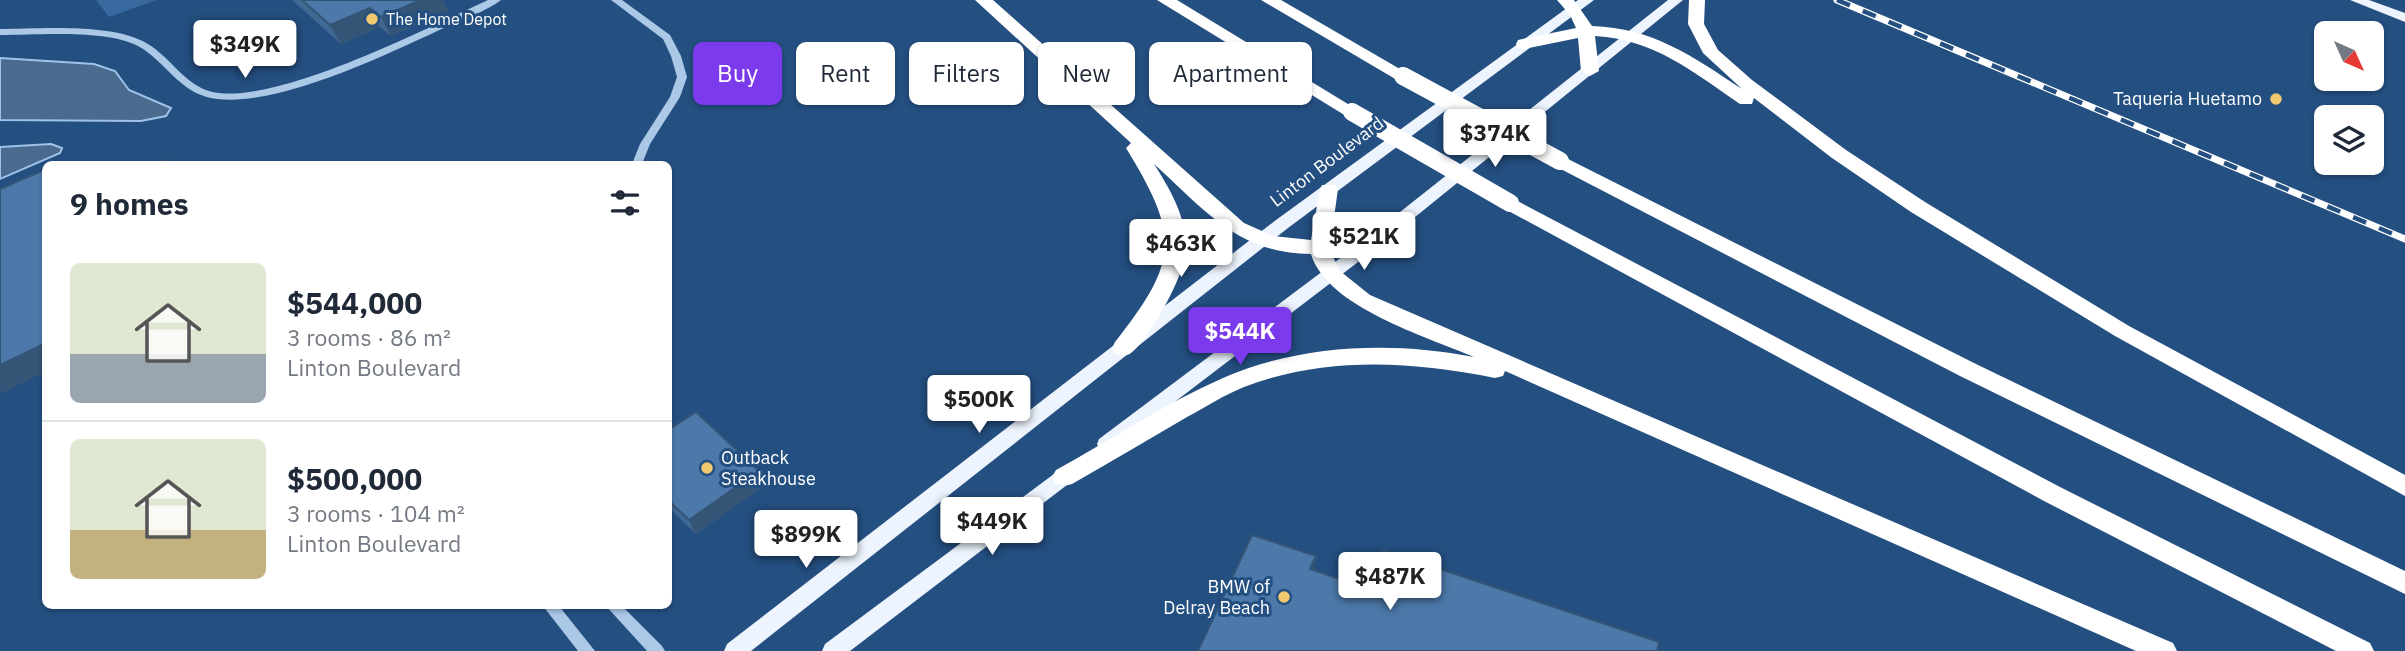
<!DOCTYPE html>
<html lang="en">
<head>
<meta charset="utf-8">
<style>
	:root { --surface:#fff; --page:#f6f6f7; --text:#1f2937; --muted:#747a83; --line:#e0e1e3; --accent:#7c3aed }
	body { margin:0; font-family:"IBM Plex Sans",sans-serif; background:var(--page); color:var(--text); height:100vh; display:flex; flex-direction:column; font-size:26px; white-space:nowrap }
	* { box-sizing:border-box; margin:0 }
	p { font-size:23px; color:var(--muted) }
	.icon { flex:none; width:38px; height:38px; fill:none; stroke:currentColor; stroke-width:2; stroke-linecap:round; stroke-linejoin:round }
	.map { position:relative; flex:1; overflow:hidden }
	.panel { position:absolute; left:42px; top:161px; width:630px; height:448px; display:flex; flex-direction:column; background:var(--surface); border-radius:10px; box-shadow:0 2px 5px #0004 }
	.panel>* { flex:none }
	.banner { position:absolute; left:693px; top:42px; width:665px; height:63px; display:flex; gap:14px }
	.needle { width:46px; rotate:135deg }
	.tools { position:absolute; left:2314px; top:21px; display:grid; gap:14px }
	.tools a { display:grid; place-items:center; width:70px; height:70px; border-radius:10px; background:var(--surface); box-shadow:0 2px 5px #0004; font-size:35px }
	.price { position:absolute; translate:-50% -60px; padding:0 16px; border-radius:7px; background:#fff; color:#222; font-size:23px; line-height:46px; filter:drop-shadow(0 2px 4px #0008) }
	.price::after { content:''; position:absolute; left:50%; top:42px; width:21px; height:16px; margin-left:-10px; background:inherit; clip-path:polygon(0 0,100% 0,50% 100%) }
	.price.on { background:var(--accent); color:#fff }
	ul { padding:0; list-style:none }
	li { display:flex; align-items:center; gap:21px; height:175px; padding:0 28px }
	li+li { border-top:2px solid var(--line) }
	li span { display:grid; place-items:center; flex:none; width:196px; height:140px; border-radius:10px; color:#555 }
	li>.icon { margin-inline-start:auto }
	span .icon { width:84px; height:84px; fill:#fffc; stroke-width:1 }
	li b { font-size:30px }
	h2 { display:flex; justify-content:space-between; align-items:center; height:84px; padding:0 28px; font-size:30px }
	.chip { padding:0 24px; border-radius:10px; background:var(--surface); box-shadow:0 2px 5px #0004; font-size:24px; line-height:63px }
	.chip.on { background:var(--accent); color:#fff }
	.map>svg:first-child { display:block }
	.green { fill:#38699f }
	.water { fill:#4a6a8e; stroke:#9fc3e8; stroke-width:2 }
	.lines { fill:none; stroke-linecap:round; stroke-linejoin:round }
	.minor { fill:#abc8e7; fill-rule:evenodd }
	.major { fill:#edf4fd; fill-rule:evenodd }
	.highway { fill:#fff; fill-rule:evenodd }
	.rail-casing { stroke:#fff; stroke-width:7 }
	.rail { stroke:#244f81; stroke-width:4.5; stroke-dasharray:14; stroke-linecap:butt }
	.highway-bridge { stroke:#fff; stroke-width:18 }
	.wall { fill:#416892 }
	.shaded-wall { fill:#355577 }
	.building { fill:#4c79aa; stroke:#355577; stroke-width:2 }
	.poi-dot { fill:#f1c86f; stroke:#244f81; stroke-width:2.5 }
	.labels { text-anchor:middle; stroke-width:6; stroke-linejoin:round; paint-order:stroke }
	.far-poi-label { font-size:16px; fill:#fff; stroke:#244f81; text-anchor:start }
	.poi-label { font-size:18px; fill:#fff; stroke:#244f81; text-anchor:end }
	.street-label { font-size:18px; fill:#fff; stroke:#244f81 }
</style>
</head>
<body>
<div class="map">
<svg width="2405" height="651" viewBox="0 0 2405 651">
	<rect width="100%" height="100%" fill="#244f81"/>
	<path class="green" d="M 96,0 L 157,0 L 109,17 Z"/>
	<path class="water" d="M 0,58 L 94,64 L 115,71 L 129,90 L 171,108 L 166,116 L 141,121 L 0,120 Z
		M 51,144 L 62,148 L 60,153 L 0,179 L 0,147 Z"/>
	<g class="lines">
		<path class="minor" d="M 488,0 L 501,0 C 487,11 465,18 448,26 C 390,53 274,110 211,98 C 179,92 164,60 138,46 C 106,29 37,35 0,35 L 0,29 C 41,29 117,22 151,46 C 171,59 185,84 209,91 C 270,109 429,27 488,0 Z
			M 611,0 L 622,0 L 670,35 L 681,56 L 687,77 L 680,97 L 650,144 L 642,164 L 632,164 L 640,144 L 670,97 L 677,77 L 671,56 L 663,39 Z
			M 543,606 L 559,606 L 595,651 L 578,651 Z
			M 606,606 L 622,606 L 662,646 L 665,651 L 647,651 Z"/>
		<path class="major" d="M 1578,0 L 1594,0 L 1288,228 L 751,651 L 724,651 L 727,644 L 1276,220 Z
			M 1668,0 L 1683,0 L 1383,243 L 1113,449 L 1106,452 L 1099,449 L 1097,444 L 1099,439 L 1371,235 Z
			M 2350,0 L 2369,0 L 2405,13 L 2405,22 Z
			M 1073,462 L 1080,465 L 1083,470 L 1080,475 L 850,651 L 822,651 L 825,644 L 1066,465 Z"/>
		<path class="highway" d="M 975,0 L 993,0 L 1244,223 L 1273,236 L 1311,240 L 1320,189 L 1322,185 L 1336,185 L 1338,189 L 1331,239 L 1377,232 L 1384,234 L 1387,239 L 1384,244 L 1377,246 L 1331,253 L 1340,271 L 1370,295 L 2173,643 L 2177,651 L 2136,651 L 1505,371 L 1503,376 L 1495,378 C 1412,361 1324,356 1244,387 C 1224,395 1206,407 1187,417 C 1149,439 1111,462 1072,484 L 1064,486 L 1056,484 L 1052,477 L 1056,470 C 1111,440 1165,403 1223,378 C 1301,344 1392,341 1474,357 C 1425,336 1327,307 1311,254 C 1238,254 1204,209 1154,164 C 1170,189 1187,218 1186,249 C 1186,273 1150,339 1131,353 C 1126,357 1121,355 1115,354 L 1112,348 L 1115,342 C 1179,261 1180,236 1126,148 L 1131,143 Z
			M 1157,0 L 1177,0 L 1361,112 L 1352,118 L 1346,116 Z
			M 1261,0 L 1281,0 L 1412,76 L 1409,80 L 1397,80 Z
			M 1557,0 L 1574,0 L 1592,26 C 1653,28 1692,56 1742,89 L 1703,53 L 1688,24 L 1689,0 L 1705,0 L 1704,24 L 1718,50 L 1752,80 L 1846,150 L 1925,202 L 2129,326 L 2405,475 L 2405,496 L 2115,336 L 1911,212 L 1832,158 L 1754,98 L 1752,104 L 1740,104 C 1693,72 1654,39 1595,36 L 1599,71 L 1590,76 L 1581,71 L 1578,38 L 1524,49 L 1518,48 L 1516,44 L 1518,40 L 1576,28 L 1570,15 Z
			M 1560,155 L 1976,364 L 2405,571 L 2405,594 L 1960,376 L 1553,165 L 1551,161 L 1553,157 Z
			M 1510,197 L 2060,487 L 2370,643 L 2374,651 L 2336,651 L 2044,501 L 1503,208 L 1500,203 L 1503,198 Z"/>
		<g class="rail-casing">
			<path id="rail" d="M 1837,0 L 2405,239"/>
		</g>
		<use href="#rail" class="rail"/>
		<path class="highway-bridge" d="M 1403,76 L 1560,161
			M 1352,112 L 1510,203"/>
	</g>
	<path class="wall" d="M 292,0 L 443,0 L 448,11 L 391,36 L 380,27 L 341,44 Z
		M 668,430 L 764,486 L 696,534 L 668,507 Z"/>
	<path class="shaded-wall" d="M 421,0 L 443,0 L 448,11 L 391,36 L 381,17 Z
		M 370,8 L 380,27 L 341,44 L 330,25 Z
		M 46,343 L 46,371 L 0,394 L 0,365 Z
		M 759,471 L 764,486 L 696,534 L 689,520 Z
		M 1316,556 L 1314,574 L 1310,569 Z"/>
	<path class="building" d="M 302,0 L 421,0 L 381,17 L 370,8 L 330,25 Z
		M 167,160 L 171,164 L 158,164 Z
		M 46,169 L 46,343 L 0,365 L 0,189 Z
		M 696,412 L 759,471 L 689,520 L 668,500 L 668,430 Z
		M 1252,535 L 1316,556 L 1310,569 L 1368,589 L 1383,550 L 1659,642 L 1657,651 L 1198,651 Z"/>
	<g class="poi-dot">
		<circle cx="372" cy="19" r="7"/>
		<circle cx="2276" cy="99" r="7"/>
		<circle cx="707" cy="468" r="7"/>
		<circle cx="1284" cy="597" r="7"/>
	</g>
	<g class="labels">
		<g class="far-poi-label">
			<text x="386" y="25">The Home Depot</text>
		</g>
		<g class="poi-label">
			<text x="2262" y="105">Taqueria Huetamo</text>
			<text x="721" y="464" text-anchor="start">Outback<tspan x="721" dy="21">Steakhouse</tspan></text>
			<text x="1270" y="593">BMW of<tspan x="1270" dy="21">Delray Beach</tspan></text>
		</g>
		<g class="street-label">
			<text transform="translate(1327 162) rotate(-37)" y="6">Linton Boulevard</text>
		</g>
	</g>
</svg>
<div class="tools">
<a><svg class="needle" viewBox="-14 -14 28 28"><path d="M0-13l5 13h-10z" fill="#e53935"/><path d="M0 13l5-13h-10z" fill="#747a83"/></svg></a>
<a><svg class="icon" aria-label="layers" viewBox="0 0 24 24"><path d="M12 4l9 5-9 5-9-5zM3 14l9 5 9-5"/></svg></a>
</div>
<b class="price" style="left:245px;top:80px">$349K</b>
<b class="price" style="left:1495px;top:169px">$374K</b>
<b class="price" style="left:1364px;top:272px">$521K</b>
<b class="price" style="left:1181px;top:279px">$463K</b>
<b class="price on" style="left:1240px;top:367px">$544K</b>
<b class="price" style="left:979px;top:435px">$500K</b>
<b class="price" style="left:992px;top:557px">$449K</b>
<b class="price" style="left:806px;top:570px">$899K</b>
<b class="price" style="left:1390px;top:612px">$487K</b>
<div class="banner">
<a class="chip on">Buy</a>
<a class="chip">Rent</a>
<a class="chip">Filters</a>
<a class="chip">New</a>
<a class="chip">Apartment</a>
</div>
<section class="panel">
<h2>9 homes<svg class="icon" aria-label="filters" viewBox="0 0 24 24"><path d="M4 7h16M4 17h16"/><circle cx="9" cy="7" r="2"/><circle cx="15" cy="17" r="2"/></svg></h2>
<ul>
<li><span style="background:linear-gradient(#dfe7d0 65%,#9aa5b1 0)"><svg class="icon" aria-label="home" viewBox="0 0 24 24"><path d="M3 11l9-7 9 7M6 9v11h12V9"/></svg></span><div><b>$544,000</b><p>3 rooms · 86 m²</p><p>Linton Boulevard</p></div></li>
<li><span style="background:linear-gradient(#dfe7d0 65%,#c2b280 0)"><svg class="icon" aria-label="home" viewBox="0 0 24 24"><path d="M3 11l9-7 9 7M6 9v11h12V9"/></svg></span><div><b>$500,000</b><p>3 rooms · 104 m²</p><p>Linton Boulevard</p></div></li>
</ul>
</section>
</div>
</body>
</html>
